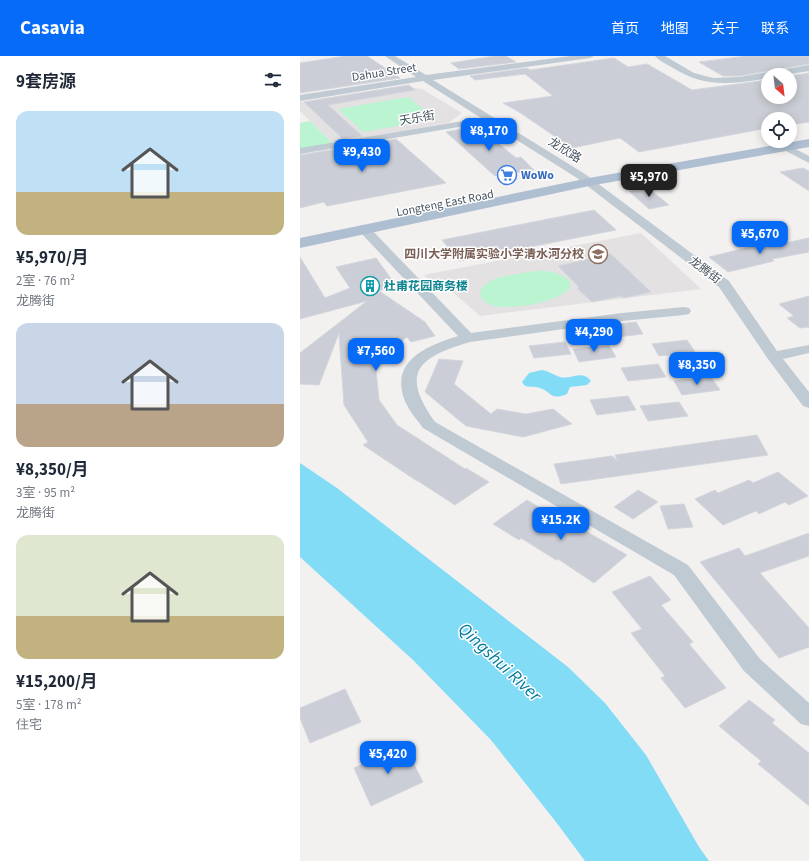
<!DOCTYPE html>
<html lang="zh">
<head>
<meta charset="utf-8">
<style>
	:root { --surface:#fff; --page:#f2f2f3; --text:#1f2937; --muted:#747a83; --accent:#066bf7 }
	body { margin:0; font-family:"Source Sans 3","Noto Sans SC",sans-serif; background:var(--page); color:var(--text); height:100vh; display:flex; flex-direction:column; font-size:15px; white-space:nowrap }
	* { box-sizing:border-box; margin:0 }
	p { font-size:13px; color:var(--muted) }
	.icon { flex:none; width:22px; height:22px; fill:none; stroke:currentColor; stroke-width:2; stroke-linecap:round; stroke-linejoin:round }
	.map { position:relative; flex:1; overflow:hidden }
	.side { display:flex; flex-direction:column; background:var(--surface); width:300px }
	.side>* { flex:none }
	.needle { width:26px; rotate:152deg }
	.controls { position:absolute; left:461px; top:12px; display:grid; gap:8px }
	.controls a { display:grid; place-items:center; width:36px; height:36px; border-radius:50%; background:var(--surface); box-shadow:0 2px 10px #0003; font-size:20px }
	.price { position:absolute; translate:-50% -34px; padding:0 9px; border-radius:8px; background:var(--accent); color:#fff; font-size:13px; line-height:26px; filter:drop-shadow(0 1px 2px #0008) }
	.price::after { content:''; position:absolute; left:50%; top:24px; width:12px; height:9px; margin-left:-6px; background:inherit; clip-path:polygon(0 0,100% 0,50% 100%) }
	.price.on { background:#222; color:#fff }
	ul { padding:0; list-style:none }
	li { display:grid; align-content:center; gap:8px; height:212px; padding:0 16px }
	li span { display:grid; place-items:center; height:124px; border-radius:12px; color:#555 }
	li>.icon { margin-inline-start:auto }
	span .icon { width:72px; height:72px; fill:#fffc; stroke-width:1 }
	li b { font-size:17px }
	h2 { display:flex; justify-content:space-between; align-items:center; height:48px; padding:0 16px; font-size:17px }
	header { display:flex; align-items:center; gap:24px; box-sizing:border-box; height:56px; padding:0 20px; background:var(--accent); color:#fff }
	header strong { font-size:19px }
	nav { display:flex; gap:22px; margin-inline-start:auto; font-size:14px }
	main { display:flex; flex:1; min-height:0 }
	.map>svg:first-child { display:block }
	.education { fill:#e4e1e2 }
	.green { fill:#baf4d1 }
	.water { fill:#83dcf6 }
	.building { fill:#cbced6; stroke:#d3d6dc }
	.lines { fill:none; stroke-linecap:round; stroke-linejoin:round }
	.minor { fill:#bfcad3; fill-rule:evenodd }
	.major { fill:#adbfd1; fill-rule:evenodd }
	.labels { text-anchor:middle; stroke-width:3; stroke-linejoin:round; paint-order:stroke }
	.far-street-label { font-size:12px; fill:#465360; stroke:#fff }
	.far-shop-label { font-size:12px; font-weight:bold; fill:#366cbe; stroke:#fff; text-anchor:start }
	.far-education-label { font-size:12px; font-weight:bold; fill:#785e54; stroke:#fff; text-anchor:end }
	.far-culture-label { font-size:12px; font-weight:bold; fill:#0d838f; stroke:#fff; text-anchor:start }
	.near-water-label { font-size:18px; font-style:italic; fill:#037c9f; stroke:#fff }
</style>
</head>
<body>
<header>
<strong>Casavia</strong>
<nav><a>首页</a><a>地图</a><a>关于</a><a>联系</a></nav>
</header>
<main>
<section class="side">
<h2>9套房源<svg class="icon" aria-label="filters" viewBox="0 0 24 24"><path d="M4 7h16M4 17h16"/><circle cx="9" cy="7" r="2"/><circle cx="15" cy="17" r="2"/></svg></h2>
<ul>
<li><span style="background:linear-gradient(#bfe0f5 65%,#c2b280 0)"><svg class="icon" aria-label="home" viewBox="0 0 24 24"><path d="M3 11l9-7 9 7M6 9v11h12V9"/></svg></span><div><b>¥5,970/月</b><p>2室 · 76 m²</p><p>龙腾街</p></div></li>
<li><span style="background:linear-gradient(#c9d6e8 65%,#b9a48a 0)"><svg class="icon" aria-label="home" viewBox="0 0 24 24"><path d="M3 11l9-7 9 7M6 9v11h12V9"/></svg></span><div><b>¥8,350/月</b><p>3室 · 95 m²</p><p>龙腾街</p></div></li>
<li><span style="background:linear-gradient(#dfe7d0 65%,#c2b280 0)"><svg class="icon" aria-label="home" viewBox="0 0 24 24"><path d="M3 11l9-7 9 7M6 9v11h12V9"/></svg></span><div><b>¥15,200/月</b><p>5室 · 178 m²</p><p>住宅</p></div></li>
</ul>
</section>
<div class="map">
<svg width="509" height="805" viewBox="0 0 509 805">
	<rect width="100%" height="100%" fill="#f3f0f0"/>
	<path class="education" d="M 100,30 L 122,33 L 162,57 L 148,67 L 32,87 L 0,55 L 0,46 Z
		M 341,177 L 401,233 L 180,260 L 150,234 L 138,234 L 124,219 Z"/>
	<path class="green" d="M 108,41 L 136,63 L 63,76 L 38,53 Z
		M 10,65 L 32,87 L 0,93 L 0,67 Z
		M 234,215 C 247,215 261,215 270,226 L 270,231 C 262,246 212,254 195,250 C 175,245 176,230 195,223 C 207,219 221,218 234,215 Z"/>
	<path class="water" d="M 242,314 C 249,315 254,319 260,321 C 271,324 282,313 291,325 L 287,329 L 270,331 L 267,338 C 250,345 252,336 240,332 C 234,330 229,332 224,329 L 222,326 L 229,317 Z
		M 0,407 L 37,432 L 268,611 L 305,647 L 346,699 L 399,791 L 409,805 L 285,805 L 256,766 L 191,684 L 113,604 L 0,501 Z"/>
	<path class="building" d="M 46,0 L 67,0 L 100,22 L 0,37 L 0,7 Z
		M 195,0 L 206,0 L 216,6 L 159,13 L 151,7 Z
		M 447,0 L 509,0 L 509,8 L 439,20 L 423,20 L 399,6 Z
		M 314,2 L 328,11 L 347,8 L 392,34 L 468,24 L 468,41 L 490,41 L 490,20 L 509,17 L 509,66 L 490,69 L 490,63 L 468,63 L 468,72 L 339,96 L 320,82 L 272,92 L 219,56 L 203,47 L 253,40 L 225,18 L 175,24 L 170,20 L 227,12 L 230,14 Z
		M 109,29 L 115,34 L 28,49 L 62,80 L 43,83 L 4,46 Z
		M 167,72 L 181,73 L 216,102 L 221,101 L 234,114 L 195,120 L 146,76 Z
		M 96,83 L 146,127 L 27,150 L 24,146 L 0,152 L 0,99 Z
		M 503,112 L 509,115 L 509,135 L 480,116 Z
		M 348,132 L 369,149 L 349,153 L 329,135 Z
		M 294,154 L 316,174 L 159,205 L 142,184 Z
		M 509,182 L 509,196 L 472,203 L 474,205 L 428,216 L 409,201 L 454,190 L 457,193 Z
		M 311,198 L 351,236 L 324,242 L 321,240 L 292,246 L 277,232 L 279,231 L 258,210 Z
		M 0,201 L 25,242 L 50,232 L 36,211 L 76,202 L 95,228 L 79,235 L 125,266 L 135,280 L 111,286 L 107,281 L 94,290 L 61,298 L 82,299 L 76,314 L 79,344 L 97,369 L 165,413 L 166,412 L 189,426 L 155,449 L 118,425 L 117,425 L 63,389 L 68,386 L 44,349 L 39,277 L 19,329 L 0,328 L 0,297 L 67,245 L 0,263 Z
		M 509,240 L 509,272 L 508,271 L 500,272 L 487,262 L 494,260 L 479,248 Z
		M 336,266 L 343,278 L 308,282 L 302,270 Z
		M 387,284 L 395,296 L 359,300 L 352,288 Z
		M 265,286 L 271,298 L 234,302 L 229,290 Z
		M 309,289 L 316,301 L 279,306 L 273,293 Z
		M 139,303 L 163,305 L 154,328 L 191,358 L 197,353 L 226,358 L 253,353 L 272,368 L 223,381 L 166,370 L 125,336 Z
		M 358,308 L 366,321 L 328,325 L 321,312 Z
		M 411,321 L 420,334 L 382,339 L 374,325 Z
		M 328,340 L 336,354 L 297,359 L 290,344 Z
		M 379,346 L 388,360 L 348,365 L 340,350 Z
		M 457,379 L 468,399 L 261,428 L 254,408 L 312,400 L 318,405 L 315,399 Z
		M 478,416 L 508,440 L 489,449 L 485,446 L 459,458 L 456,455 L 423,469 L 395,443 L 415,434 L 418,437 L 449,424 L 453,427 Z
		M 338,434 L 358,446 L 333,463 L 314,451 Z
		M 227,444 L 260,464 L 263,462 L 327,499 L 294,527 L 258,503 L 256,504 L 221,482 L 219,484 L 193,468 Z
		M 384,448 L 393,471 L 368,473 L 360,450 Z
		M 509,477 L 509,500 L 460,517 L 509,572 L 509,591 L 479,602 L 400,506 L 439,492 L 445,500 Z
		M 350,520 L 371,544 L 361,549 L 393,586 L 389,588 L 426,632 L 385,652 L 361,622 L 365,620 L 331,577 L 342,573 L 312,536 Z
		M 45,633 L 61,666 L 10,687 L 0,662 L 0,652 Z
		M 449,644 L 475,664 L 472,667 L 509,697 L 509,750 L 458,708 L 461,705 L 419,670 Z
		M 104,689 L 123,726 L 71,750 L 54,712 Z"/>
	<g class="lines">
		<path class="minor" d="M 85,0 L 95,0 L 126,19 L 271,0 L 294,0 L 290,2 L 133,24 L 285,118 L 429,225 L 477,295 L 509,289 L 509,297 L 483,303 L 509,336 L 509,352 L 503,350 L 468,303 L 419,231 L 277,122 L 188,66 L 0,98 L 0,92 L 181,62 L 123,25 L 0,45 L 0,39 L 116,21 Z
			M 355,0 L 365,0 L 394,17 L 413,22 L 439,21 L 509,9 L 509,15 L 484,19 L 468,19 L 468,22 C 432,28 405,32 373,12 C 367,8 359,5 355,0 Z
			M 486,88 L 509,100 L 509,107 L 482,93 L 481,91 Z
			M 64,169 L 68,170 L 171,277 L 322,257 L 384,251 L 389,252 L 391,255 L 389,258 L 384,259 L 322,265 L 170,286 C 119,301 99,316 135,366 L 388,509 L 460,603 L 509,647 L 509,670 L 501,668 L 444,615 L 374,519 L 123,372 C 115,361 104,349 102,335 C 95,301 133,288 158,280 L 60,176 L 58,173 L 60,170 Z"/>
		<path class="major" d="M 509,83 L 509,91 L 289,130 L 0,192 L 0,182 L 289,122 Z"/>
	</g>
	<defs>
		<g id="supermarket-ring" transform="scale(1)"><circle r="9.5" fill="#fff" stroke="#3f7fe0" stroke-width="1.5"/><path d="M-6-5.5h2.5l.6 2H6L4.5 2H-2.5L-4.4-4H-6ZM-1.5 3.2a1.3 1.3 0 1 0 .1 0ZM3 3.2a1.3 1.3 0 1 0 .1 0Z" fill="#3f7fe0"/></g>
		<g id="school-ring" transform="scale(1)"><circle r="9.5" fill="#fff" stroke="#8d6e63" stroke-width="1.5"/><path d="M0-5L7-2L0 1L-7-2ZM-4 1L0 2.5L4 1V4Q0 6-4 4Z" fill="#8d6e63"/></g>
		<g id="building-ring" transform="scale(1)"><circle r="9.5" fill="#fff" stroke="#0f9aa8" stroke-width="1.5"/><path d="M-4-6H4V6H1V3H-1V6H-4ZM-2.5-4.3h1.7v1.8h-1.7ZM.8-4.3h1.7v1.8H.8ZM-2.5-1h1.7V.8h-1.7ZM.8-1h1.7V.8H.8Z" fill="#0f9aa8"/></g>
	</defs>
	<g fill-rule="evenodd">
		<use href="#supermarket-ring" x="207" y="119"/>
		<use href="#school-ring" x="298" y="198"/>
		<use href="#building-ring" x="70" y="230"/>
	</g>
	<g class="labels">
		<g class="far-street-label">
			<text transform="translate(84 16) rotate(-9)" y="4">Dahua Street</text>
			<text transform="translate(117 62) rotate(-10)" y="4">天乐街</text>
			<text transform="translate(265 94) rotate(32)" y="4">龙欣路</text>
			<text transform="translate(145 147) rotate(-11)" y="4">Longteng East Road</text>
			<text transform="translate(405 214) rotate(37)" y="4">龙腾街</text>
		</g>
		<g class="far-shop-label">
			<text x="221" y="123">WoWo</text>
		</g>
		<g class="far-education-label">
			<text x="284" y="202">四川大学附属实验小学清水河分校</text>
		</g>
		<g class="far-culture-label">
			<text x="84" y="234">杜甫花园商务楼</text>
		</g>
		<g class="near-water-label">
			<text transform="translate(200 606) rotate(43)" y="6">Qingshui River</text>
		</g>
	</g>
</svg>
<div class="controls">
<a><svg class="needle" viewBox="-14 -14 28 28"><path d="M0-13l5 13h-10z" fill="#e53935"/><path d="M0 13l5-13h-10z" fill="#747a83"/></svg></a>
<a><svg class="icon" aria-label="locate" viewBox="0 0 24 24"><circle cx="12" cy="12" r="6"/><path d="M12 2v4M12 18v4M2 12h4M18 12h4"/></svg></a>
</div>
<b class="price" style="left:189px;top:96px">¥8,170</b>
<b class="price" style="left:62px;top:117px">¥9,430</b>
<b class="price on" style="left:349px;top:142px">¥5,970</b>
<b class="price" style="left:460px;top:199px">¥5,670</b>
<b class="price" style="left:294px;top:297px">¥4,290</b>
<b class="price" style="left:76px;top:316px">¥7,560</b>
<b class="price" style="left:397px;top:330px">¥8,350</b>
<b class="price" style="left:261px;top:485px">¥15.2K</b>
<b class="price" style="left:88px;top:719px">¥5,420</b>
</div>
</main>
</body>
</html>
